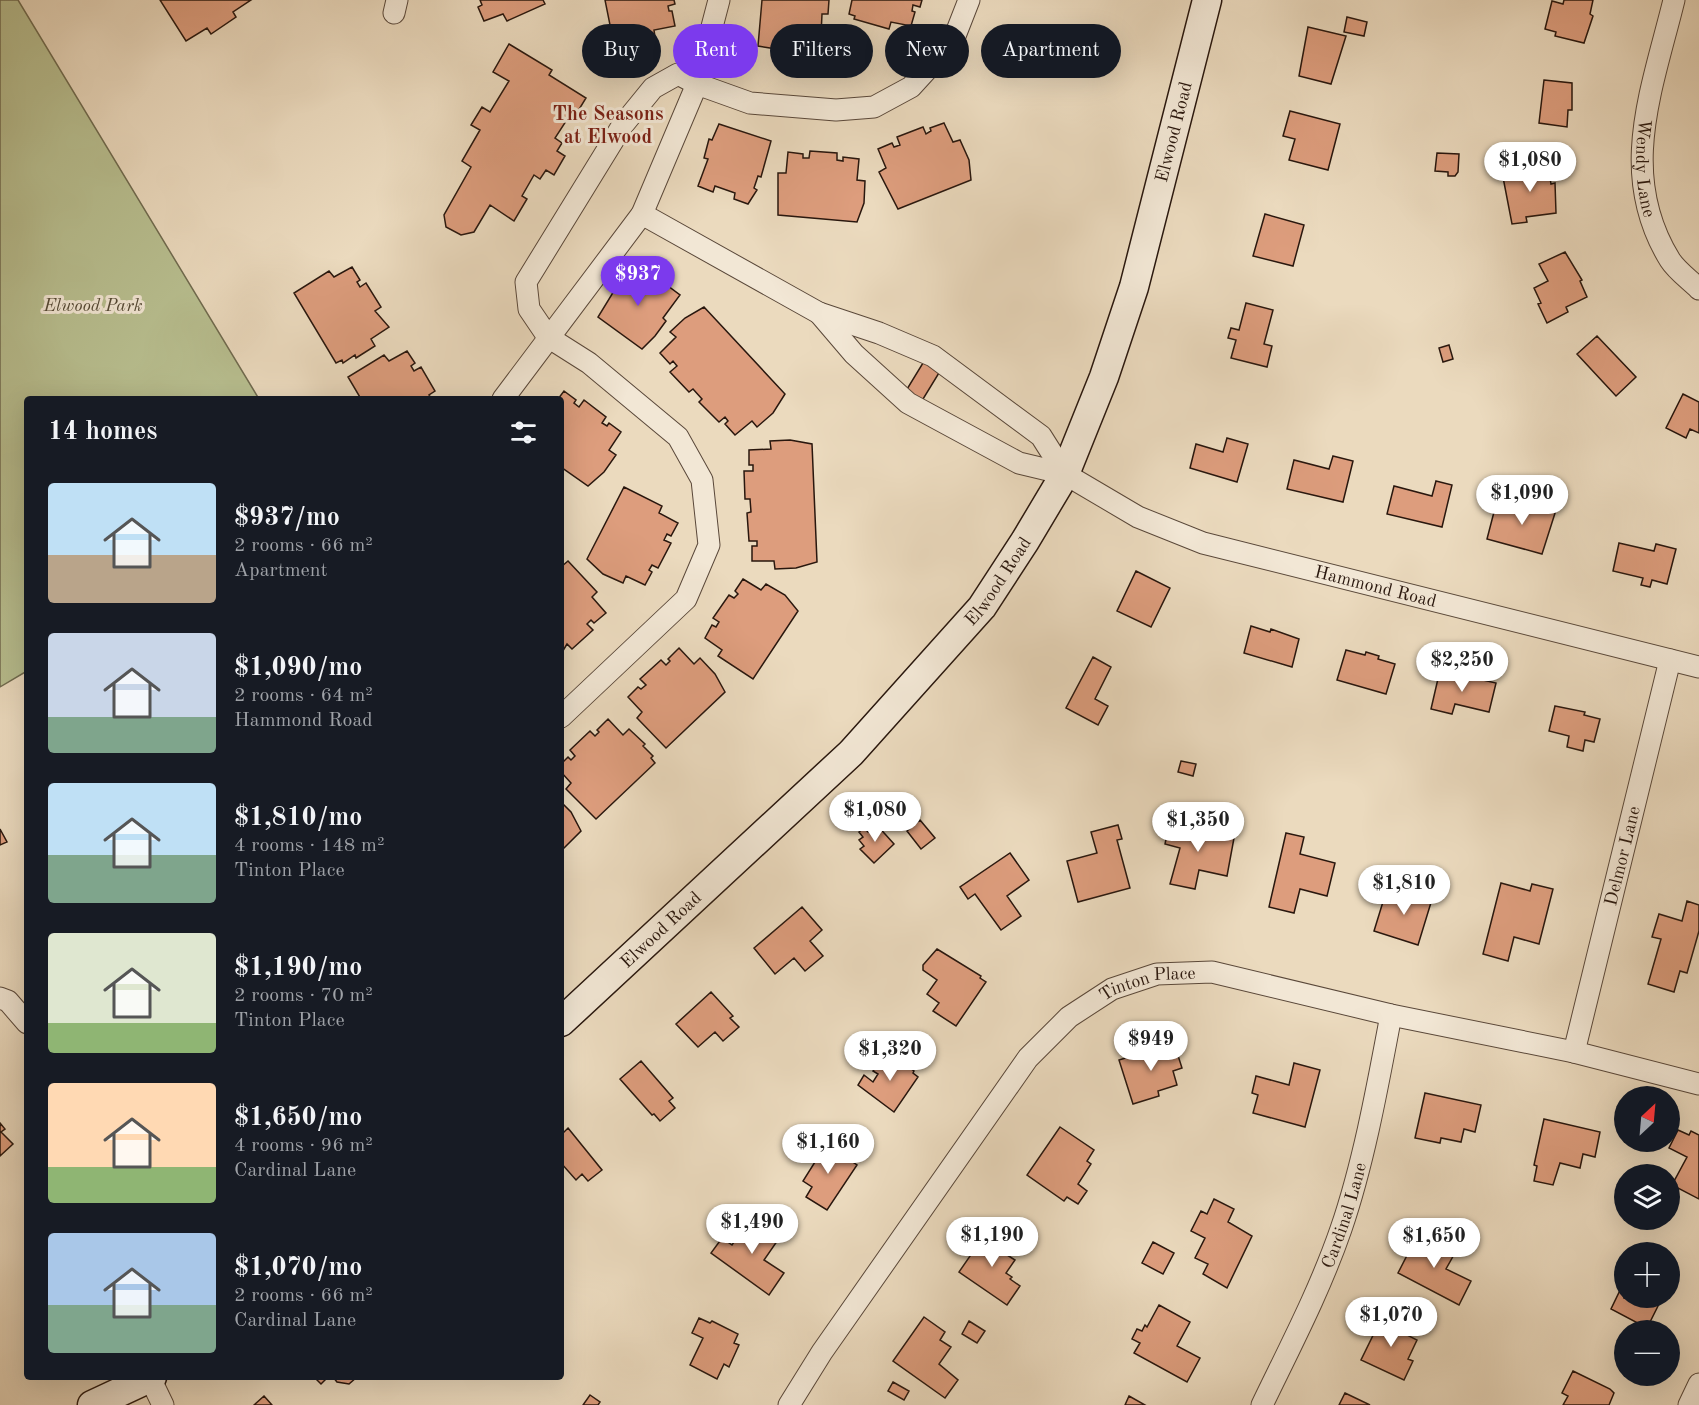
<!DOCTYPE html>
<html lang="en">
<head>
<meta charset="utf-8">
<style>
	:root { --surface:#171b24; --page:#20242c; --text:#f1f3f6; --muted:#9ea1a6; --accent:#7c3aed }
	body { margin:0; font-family:"Old Standard TT",serif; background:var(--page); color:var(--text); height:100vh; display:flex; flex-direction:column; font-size:22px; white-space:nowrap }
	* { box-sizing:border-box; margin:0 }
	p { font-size:20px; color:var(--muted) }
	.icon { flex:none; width:33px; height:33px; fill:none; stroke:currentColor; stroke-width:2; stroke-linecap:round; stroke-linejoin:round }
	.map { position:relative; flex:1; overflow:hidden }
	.drawer { position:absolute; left:24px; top:396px; width:540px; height:984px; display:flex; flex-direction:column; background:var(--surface); border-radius:6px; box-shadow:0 6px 24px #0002 }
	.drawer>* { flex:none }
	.hud { position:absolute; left:582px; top:24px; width:570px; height:54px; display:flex; gap:12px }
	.needle { width:39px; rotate:26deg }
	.controls { position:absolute; left:1614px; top:1086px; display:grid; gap:12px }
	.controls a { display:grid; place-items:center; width:66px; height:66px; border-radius:50%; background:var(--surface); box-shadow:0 6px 24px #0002; font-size:30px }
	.price { position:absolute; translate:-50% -51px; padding:0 14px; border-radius:21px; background:#fff; color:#222; font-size:20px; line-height:39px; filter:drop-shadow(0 2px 3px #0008) }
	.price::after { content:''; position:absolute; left:50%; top:36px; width:18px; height:14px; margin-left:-9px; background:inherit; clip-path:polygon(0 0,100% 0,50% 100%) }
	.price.active { background:var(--accent); color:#fff }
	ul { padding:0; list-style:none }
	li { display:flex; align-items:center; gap:18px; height:150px; padding:0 24px }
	li span { display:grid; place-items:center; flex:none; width:168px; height:120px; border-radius:6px; color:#555 }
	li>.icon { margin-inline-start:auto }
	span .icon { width:72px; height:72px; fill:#fffc; stroke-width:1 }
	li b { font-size:26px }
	h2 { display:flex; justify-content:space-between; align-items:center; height:72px; padding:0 24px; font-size:26px }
	.pill { padding:0 21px; border-radius:27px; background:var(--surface); box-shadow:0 6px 24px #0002; font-size:21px; line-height:54px }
	.pill.active { background:var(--accent); color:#fff }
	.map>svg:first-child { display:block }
	.green { fill:#b8bf90; stroke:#706b4f; stroke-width:1.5 }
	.building { fill:#dd9d7d; stroke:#29170e; stroke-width:1.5 }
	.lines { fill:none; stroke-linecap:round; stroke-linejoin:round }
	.minor-casing { stroke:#5a483a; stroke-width:23 }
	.secondary-casing { stroke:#29170e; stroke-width:31 }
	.minor { stroke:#f2e7d5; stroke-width:21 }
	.secondary { stroke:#f2e7d5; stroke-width:28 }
	.labels { text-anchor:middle; stroke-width:6; stroke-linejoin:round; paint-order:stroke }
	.street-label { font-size:18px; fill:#29170e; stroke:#f2e7d5 }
	.park-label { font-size:18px; font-style:italic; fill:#544935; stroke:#f2e7d5 }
	.neighbourhood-label { font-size:20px; font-weight:bold; fill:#7a1f14; stroke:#f2e7d5 }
</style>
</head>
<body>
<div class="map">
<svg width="1699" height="1405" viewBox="0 0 1699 1405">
	<rect width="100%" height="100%" fill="#ebdabe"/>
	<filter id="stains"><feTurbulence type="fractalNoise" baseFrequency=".00333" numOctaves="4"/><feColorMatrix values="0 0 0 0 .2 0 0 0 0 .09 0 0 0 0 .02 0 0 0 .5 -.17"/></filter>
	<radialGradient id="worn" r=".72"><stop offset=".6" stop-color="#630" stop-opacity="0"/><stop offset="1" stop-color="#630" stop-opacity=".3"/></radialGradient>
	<path class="green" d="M 0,0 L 18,0 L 259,399 L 27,399 L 27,671 L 0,687 Z"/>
	<path class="building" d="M 160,0 L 251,0 L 233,12 L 236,17 L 211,34 L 207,28 L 186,41 Z
		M 480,0 L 543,0 L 545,4 L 507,21 L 503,14 L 484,21 L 478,7 L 482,5 Z
		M 605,0 L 674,0 L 675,4 L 668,6 L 669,11 L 672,11 L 675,26 L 654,30 L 655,37 L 634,42 L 633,40 L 619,42 L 619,39 L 613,40 Z
		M 762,0 L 829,0 L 828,14 L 822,14 L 821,35 L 826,36 L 824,51 L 795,48 L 795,52 L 776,51 L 776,49 L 758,46 Z
		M 852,0 L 922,0 L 920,7 L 913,5 L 912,11 L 915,12 L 911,26 L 891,22 L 889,29 L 854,19 L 855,16 L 849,14 Z
		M 1564,0 L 1593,0 L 1590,14 L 1593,16 L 1584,43 L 1555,36 L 1556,32 L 1545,29 L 1552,1 L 1563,4 Z
		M 1347,17 L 1367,22 L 1364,36 L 1344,32 Z
		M 1308,27 L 1346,36 L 1331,84 L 1299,76 Z
		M 509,44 L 552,70 L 549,75 L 586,98 L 572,121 L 568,118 L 555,138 L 562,143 L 557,151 L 565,156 L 554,175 L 546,170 L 540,179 L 534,175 L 522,196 L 527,199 L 514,221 L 490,205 L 474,232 L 461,235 L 446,227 L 444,215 L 471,167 L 462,161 L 480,130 L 471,125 L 482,107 L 490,112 L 509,81 L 493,72 Z
		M 1544,80 L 1572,83 L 1572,110 L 1568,110 L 1567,127 L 1539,123 Z
		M 1290,111 L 1340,124 L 1328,170 L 1289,160 L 1295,139 L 1283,136 Z
		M 944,123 L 953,142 L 960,140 L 969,160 L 971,180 L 898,209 L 879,172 L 886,168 L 878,149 L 892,143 L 894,147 L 900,145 L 897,137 L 923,127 L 926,134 L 931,131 L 930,128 Z
		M 719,124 L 771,141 L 761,177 L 758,176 L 754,188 L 757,190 L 748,204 L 734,199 L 735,193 L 715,186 L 713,192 L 698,186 L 708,159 L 704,158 L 709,139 L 712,140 Z
		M 810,151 L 837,153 L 837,160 L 843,161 L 843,157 L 859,159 L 857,180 L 865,181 L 864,203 L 857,222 L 778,215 L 778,173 L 786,173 L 788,152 L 803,154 L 803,158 L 809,158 Z
		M 1437,153 L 1459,154 L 1458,172 L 1455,176 L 1448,176 L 1448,172 L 1435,171 Z
		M 1548,165 L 1551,184 L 1555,183 L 1556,213 L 1526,217 L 1527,222 L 1512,224 L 1502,172 Z
		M 1265,214 L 1304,225 L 1293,266 L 1253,256 Z
		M 1565,252 L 1582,280 L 1580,281 L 1587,297 L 1566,307 L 1568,312 L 1547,323 L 1538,304 L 1541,303 L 1534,288 L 1548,281 L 1539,264 Z
		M 638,264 L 650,272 L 647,278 L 664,290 L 668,286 L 680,295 L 663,318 L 666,321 L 655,336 L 642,349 L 598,317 L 617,286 L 619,288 L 628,277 L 625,274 L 629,268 L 632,270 Z
		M 352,267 L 360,280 L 357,282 L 360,287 L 366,283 L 381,307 L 375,311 L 389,327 L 371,339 L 375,346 L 356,358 L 355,355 L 343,363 L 342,360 L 336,363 L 294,293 L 329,271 L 334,277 Z
		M 1246,303 L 1273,310 L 1264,344 L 1272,346 L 1267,367 L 1231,358 L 1236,340 L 1228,338 L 1231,328 L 1239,330 Z
		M 704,307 L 785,394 L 773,413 L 757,427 L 752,421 L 735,435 L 725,424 L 728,421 L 725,417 L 719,422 L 699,402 L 702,399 L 693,389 L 689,392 L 670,372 L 677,366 L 673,361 L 670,364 L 660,353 L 676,337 L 670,332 L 685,318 Z
		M 1597,336 L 1636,377 L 1616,396 L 1577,354 Z
		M 1449,345 L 1453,359 L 1443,362 L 1439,348 Z
		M 407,351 L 415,363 L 411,366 L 414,371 L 421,367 L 435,391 L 429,395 L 432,399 L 361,399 L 348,377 L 384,355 L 389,361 Z
		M 926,358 L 942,368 L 920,404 L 904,394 Z
		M 564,391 L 576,400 L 574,403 L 579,407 L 584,400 L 606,417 L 602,423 L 607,426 L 609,423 L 621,432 L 609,450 L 616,455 L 604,472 L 588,486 L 561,467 L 561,399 L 558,399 Z
		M 1683,394 L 1699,402 L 1699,433 L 1690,429 L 1686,438 L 1666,428 Z
		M 1227,438 L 1248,444 L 1237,482 L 1190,468 L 1196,444 L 1223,452 Z
		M 790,440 L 812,444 L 817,562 L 796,568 L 775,569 L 774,561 L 752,561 L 752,546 L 757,546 L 757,541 L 749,541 L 747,513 L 751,512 L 750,499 L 745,499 L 744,471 L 753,471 L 753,465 L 749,465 L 749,450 L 771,449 L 770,441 Z
		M 1333,456 L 1353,461 L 1343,502 L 1287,489 L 1294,460 L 1329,469 Z
		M 1436,481 L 1452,485 L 1442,527 L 1387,514 L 1394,486 L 1432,496 Z
		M 624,487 L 662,506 L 659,513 L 678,523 L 671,536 L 667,534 L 664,540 L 671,543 L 658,568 L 652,565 L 649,570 L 652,572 L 645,585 L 626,576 L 623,583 L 603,574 L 587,559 Z
		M 1522,501 L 1556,510 L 1542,554 L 1487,539 L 1494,512 L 1498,513 L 1501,502 L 1520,507 Z
		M 1619,543 L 1654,551 L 1656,544 L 1676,549 L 1667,584 L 1652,580 L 1650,587 L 1641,585 L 1643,578 L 1613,571 Z
		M 568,561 L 597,592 L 592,597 L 606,613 L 594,623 L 591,620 L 587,624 L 593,630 L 572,649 L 567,644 L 561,654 L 561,567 Z
		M 1136,571 L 1170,588 L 1151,627 L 1117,611 Z
		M 743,579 L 761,590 L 766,584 L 785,595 L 798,611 L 753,679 L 718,656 L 722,650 L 705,638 L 712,625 L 716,627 L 719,622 L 713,618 L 729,595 L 734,598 L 738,594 L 735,591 Z
		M 1251,626 L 1270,632 L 1271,629 L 1299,639 L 1292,667 L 1244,653 Z
		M 679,648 L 694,664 L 700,658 L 715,674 L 725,692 L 666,748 L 637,718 L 642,712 L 628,697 L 638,687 L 641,689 L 646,685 L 640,679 L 661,660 L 666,665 L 670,661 L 668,659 Z
		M 1346,650 L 1365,655 L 1366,652 L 1379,656 L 1378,659 L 1395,664 L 1386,694 L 1337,680 Z
		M 1093,657 L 1111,667 L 1095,699 L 1108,706 L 1098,725 L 1066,708 Z
		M 1440,670 L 1496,683 L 1489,712 L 1455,704 L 1452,714 L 1431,709 Z
		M 1555,706 L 1585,712 L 1584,715 L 1600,719 L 1594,742 L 1585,740 L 1583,751 L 1567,747 L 1569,736 L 1549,731 Z
		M 608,719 L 623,735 L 629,729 L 645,744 L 643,746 L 653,756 L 651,758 L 655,763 L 596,819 L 566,789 L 571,783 L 561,772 L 561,764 L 568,757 L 571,760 L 575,756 L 570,750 L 590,731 L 595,736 L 599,732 L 597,730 Z
		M 1181,761 L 1196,764 L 1193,776 L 1178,772 Z
		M 561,802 L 571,812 L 581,831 L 561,851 Z
		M 920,820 L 935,838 L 921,849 L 907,831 Z
		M 1170,820 L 1188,823 L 1187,828 L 1234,838 L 1227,876 L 1199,870 L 1195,889 L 1170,884 L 1180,848 L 1165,844 Z
		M 876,824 L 894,844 L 874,863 L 860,849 L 864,846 L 859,840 L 863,837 L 859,832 L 864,828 L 868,832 Z
		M 1118,825 L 1122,839 L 1117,840 L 1130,888 L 1078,902 L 1067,861 L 1097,853 L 1091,832 Z
		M 0,829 L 7,842 L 0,845 Z
		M 1286,833 L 1304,837 L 1300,854 L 1335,863 L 1327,896 L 1300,889 L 1294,913 L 1269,907 Z
		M 1010,853 L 1029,880 L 1007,896 L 1021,916 L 1001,930 L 975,894 L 968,899 L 960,887 Z
		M 1501,883 L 1530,891 L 1532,884 L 1553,889 L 1539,944 L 1514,937 L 1508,961 L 1483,954 Z
		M 1409,889 L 1433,896 L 1418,945 L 1374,931 L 1386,892 L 1406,899 Z
		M 1687,901 L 1699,905 L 1699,931 L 1687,973 L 1680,971 L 1674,992 L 1648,984 L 1661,939 L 1652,937 L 1659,914 L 1682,921 Z
		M 802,907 L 822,930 L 810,941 L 823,956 L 805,971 L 794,958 L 775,974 L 754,948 Z
		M 937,949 L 981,976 L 980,978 L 986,982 L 956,1026 L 933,1011 L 939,1003 L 927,994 L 937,980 L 923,970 L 923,965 Z
		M 711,992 L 733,1016 L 730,1018 L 739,1027 L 723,1041 L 715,1032 L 698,1047 L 676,1024 Z
		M 1174,1043 L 1182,1068 L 1173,1071 L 1177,1085 L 1158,1091 L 1159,1096 L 1133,1104 L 1119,1060 Z
		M 887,1052 L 914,1071 L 913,1073 L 918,1077 L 894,1112 L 858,1085 L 864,1075 L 873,1082 L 878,1074 L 873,1071 Z
		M 641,1061 L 673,1098 L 669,1101 L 675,1108 L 660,1121 L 654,1114 L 652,1115 L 620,1079 Z
		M 1294,1063 L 1320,1070 L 1305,1127 L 1253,1113 L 1258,1095 L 1252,1093 L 1256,1076 L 1289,1085 Z
		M 1425,1093 L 1481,1105 L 1475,1132 L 1464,1129 L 1461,1142 L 1441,1138 L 1440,1143 L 1415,1138 Z
		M 1544,1119 L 1600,1132 L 1595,1157 L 1583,1154 L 1580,1168 L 1560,1163 L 1553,1185 L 1534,1181 L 1537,1166 L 1534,1165 Z
		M 0,1123 L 5,1129 L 1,1132 L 13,1144 L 0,1156 Z
		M 1060,1127 L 1094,1150 L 1087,1161 L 1091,1164 L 1078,1184 L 1087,1191 L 1078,1204 L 1067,1197 L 1064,1201 L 1027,1175 Z
		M 568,1128 L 602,1170 L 588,1181 L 582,1174 L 576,1180 L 561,1163 L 561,1135 Z
		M 1678,1130 L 1689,1135 L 1691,1131 L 1699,1135 L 1699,1199 L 1672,1185 L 1687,1157 L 1669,1148 Z
		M 823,1142 L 857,1165 L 827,1210 L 806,1197 L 812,1187 L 803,1181 L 815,1162 L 811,1160 Z
		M 1214,1199 L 1234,1209 L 1228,1222 L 1252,1236 L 1227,1288 L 1203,1274 L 1208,1264 L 1195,1258 L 1205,1238 L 1191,1231 L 1201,1211 L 1207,1214 Z
		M 751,1217 L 780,1237 L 764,1260 L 784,1273 L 769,1295 L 711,1253 L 722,1238 L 732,1245 Z
		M 988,1230 L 1010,1245 L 1004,1253 L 1015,1260 L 1006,1273 L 1012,1277 L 1010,1279 L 1020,1286 L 1007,1305 L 959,1272 Z
		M 1419,1232 L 1456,1251 L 1446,1269 L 1471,1281 L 1459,1305 L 1398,1273 Z
		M 1153,1242 L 1174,1253 L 1163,1274 L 1142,1263 Z
		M 1624,1282 L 1624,1298 L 1662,1298 L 1647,1328 L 1611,1309 Z
		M 1159,1305 L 1190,1322 L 1177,1346 L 1200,1358 L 1187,1382 L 1134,1353 L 1140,1343 L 1132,1339 L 1137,1329 L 1142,1331 L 1145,1325 L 1147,1327 Z
		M 1384,1313 L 1407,1324 L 1403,1333 L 1417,1340 L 1408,1359 L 1413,1361 L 1404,1380 L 1361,1360 Z
		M 924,1317 L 945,1332 L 940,1340 L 951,1347 L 939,1364 L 958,1380 L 945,1398 L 893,1361 Z
		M 699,1318 L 710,1323 L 712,1321 L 738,1334 L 734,1343 L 739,1345 L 729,1367 L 724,1364 L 717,1379 L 690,1365 L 703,1338 L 692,1333 Z
		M 969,1321 L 985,1331 L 977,1343 L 962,1334 Z
		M 1573,1371 L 1610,1389 L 1614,1393 L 1609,1405 L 1563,1405 L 1568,1396 L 1562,1393 Z
		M 314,1377 L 328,1377 L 321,1384 Z
		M 333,1377 L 357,1377 L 349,1384 L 337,1382 Z
		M 893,1382 L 909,1391 L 904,1400 L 888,1391 Z
		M 1345,1393 L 1370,1405 L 1339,1405 Z
		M 590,1395 L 600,1402 L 598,1405 L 583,1405 Z
		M 264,1396 L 272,1405 L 254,1405 Z
		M 1129,1396 L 1145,1405 L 1125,1405 Z"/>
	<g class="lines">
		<g class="minor-casing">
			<g id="minor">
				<path id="s1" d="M 1674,0 C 1652,90 1617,174 1670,260 C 1677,271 1690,280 1699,289"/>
				<path d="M 394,13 L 397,0"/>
				<path d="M 642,214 L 819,313 L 879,333 L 933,356 L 1041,436 L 1065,474"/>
				<path id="s2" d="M 819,313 L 854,354 L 908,403 L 1019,463 L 1065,474 L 1138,517 L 1203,543 L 1699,667"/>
				<path d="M 503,399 L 642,214 L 697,84 L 750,103 L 836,110 L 874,107 L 911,87 L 953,41 L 969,0"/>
				<path d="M 561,717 L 686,599 L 709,545 L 702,480 L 678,437 L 589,363 L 548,337 L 529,309 L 526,282 L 622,126 L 653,88 L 678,74 L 697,84 L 719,0"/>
				<path d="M 0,998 L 8,1001 L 27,1023"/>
				<path id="s3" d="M 1574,1052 L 1670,660"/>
				<path d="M 150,1378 L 163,1405"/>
				<path id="s4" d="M 789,1405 L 822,1352 L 1028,1058 L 1069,1017 L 1112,989 L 1157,974 L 1212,972 L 1391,1015 L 1574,1052 L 1699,1084"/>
				<path id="s5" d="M 1262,1405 C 1290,1347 1320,1290 1341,1229 C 1364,1162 1378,1084 1391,1015"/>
				<path d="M 1689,1405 L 1699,1384"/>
			</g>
		</g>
		<g class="secondary-casing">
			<g id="secondary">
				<path id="s6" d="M 561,1022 L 851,753 L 982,607 L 1025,541 L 1065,474 L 1104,377 L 1134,287 L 1207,0"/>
				<path d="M 92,1405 L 152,1377"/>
			</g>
		</g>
		<use href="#minor" class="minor"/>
		<use href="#secondary" class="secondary"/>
	</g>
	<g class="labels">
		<g class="street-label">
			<text dy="6" stroke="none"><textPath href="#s6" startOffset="1108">Elwood Road</textPath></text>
			<text dy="6" stroke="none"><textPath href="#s1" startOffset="172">Wendy Lane</textPath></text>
			<text dy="6" stroke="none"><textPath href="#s6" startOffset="622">Elwood Road</textPath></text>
			<text dy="6" stroke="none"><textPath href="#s2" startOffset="633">Hammond Road</textPath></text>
			<text dy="6" stroke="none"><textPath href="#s3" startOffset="202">Delmor Lane</textPath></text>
			<text dy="6" stroke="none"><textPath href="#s6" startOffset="136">Elwood Road</textPath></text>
			<text dy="6" stroke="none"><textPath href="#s4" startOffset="567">Tinton Place</textPath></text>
			<text dy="6" stroke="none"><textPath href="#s5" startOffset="207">Cardinal Lane</textPath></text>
		</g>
		<g class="park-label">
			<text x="93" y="311">Elwood Park</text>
		</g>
		<g class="neighbourhood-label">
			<text x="608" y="120">The Seasons<tspan x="608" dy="23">at Elwood</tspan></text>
		</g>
	</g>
	<rect width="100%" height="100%" filter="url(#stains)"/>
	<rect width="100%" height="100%" fill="url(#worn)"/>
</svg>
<div class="controls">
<a><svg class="needle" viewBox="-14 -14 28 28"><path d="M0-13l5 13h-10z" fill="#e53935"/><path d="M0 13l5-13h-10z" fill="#9ea1a6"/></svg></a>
<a><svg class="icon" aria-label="layers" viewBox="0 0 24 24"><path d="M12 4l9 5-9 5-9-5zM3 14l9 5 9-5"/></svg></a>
<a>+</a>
<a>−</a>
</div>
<b class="price" style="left:1530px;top:193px">$1,080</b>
<b class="price active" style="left:638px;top:307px">$937</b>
<b class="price" style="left:1522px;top:526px">$1,090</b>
<b class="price" style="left:1462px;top:693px">$2,250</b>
<b class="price" style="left:875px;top:843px">$1,080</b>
<b class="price" style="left:1198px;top:853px">$1,350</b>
<b class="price" style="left:1404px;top:916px">$1,810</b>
<b class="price" style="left:1151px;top:1072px">$949</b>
<b class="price" style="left:890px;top:1082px">$1,320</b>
<b class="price" style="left:828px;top:1175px">$1,160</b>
<b class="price" style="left:752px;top:1255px">$1,490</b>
<b class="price" style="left:992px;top:1268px">$1,190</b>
<b class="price" style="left:1434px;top:1269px">$1,650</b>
<b class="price" style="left:1391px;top:1348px">$1,070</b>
<div class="hud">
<a class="pill">Buy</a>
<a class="pill active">Rent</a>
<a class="pill">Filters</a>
<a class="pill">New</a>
<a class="pill">Apartment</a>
</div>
<section class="drawer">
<h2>14 homes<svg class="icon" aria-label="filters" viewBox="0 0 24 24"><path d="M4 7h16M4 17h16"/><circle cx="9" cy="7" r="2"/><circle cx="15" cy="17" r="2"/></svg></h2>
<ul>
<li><span style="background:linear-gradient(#bfe0f5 60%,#b9a48a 0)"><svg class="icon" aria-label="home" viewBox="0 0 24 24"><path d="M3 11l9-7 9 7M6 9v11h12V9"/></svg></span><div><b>$937/mo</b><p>2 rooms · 66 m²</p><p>Apartment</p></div></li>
<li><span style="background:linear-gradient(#c9d6e8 70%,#7fa58c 0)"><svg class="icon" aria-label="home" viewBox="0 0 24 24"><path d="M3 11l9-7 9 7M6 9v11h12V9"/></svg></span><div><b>$1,090/mo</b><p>2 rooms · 64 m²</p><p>Hammond Road</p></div></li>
<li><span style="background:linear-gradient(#bfe0f5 60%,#7fa58c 0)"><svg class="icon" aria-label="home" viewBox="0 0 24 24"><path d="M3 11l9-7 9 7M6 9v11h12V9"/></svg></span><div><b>$1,810/mo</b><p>4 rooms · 148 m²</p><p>Tinton Place</p></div></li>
<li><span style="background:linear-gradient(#dfe7d0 75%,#8fb573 0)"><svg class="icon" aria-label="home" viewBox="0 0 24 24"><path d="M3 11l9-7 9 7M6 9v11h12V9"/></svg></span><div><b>$1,190/mo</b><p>2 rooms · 70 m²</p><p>Tinton Place</p></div></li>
<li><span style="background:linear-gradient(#ffd9b3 70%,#8fb573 0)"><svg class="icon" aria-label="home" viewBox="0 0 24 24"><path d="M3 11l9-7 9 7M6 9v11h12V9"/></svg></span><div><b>$1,650/mo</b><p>4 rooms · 96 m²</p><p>Cardinal Lane</p></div></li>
<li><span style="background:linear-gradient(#a9c7e8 60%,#7fa58c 0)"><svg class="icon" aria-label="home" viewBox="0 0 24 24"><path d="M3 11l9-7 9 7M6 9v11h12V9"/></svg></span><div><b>$1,070/mo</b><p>2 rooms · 66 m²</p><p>Cardinal Lane</p></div></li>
</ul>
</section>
</div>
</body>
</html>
